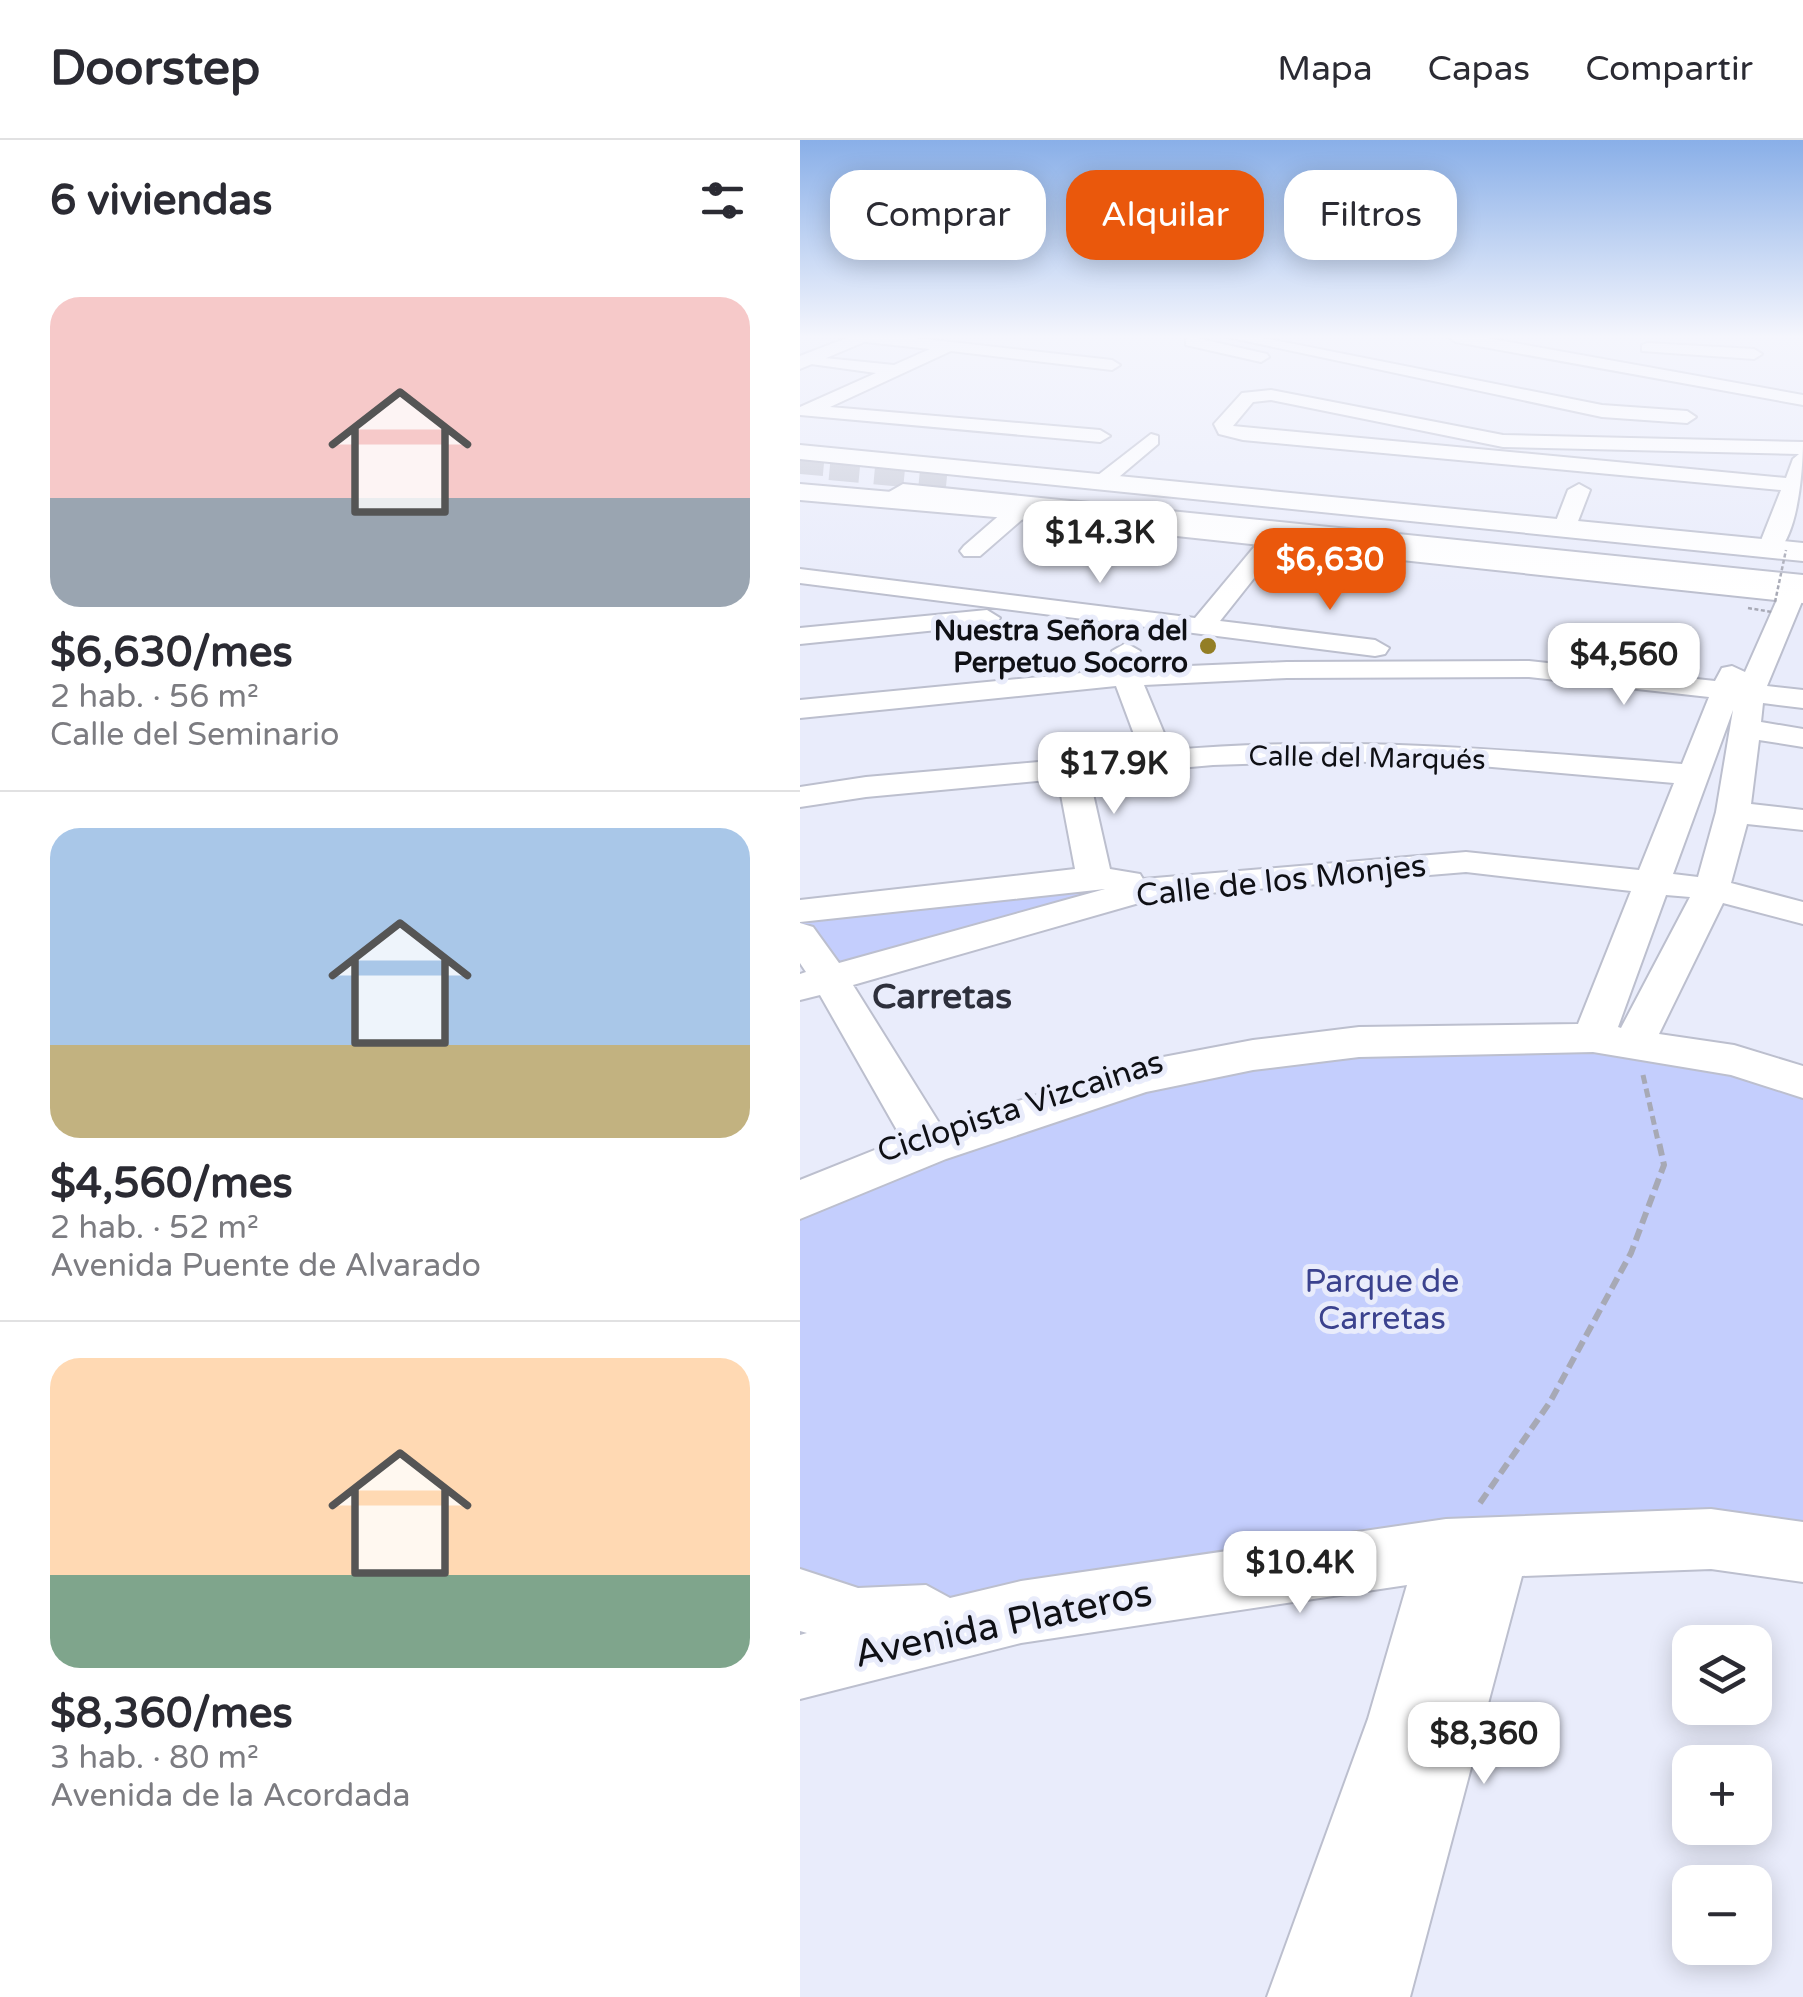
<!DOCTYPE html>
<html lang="es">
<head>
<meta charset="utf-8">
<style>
	:root { --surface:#fff; --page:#f7f7f7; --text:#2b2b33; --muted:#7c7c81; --line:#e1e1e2; --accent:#ea580c }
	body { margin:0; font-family:"Varela Round",sans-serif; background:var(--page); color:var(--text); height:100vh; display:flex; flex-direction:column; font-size:38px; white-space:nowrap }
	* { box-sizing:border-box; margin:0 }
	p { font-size:32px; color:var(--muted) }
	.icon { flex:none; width:55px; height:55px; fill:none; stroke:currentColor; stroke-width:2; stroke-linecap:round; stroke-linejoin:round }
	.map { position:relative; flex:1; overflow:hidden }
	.details { display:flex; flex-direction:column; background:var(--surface); width:800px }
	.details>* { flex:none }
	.hud { position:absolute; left:30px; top:30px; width:822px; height:90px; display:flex; gap:20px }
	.buttons { position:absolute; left:872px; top:1485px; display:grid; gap:20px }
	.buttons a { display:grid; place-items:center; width:100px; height:100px; border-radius:20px; background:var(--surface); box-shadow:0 5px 25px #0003; font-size:50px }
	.price { position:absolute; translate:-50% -85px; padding:0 22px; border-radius:20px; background:#fff; color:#222; font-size:32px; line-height:65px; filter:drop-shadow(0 2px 5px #0008) }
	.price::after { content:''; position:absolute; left:50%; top:60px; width:30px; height:22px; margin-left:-15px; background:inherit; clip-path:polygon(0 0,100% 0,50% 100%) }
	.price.selected { background:var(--accent); color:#fff }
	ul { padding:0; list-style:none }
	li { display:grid; align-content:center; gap:20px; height:530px; padding:0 50px }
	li+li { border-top:2px solid var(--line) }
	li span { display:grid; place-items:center; height:310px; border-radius:30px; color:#555 }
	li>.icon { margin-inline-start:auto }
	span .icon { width:180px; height:180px; fill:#fffc; stroke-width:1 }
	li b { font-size:42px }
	h2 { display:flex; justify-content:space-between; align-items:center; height:120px; padding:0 50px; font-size:42px }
	.tag { padding:0 35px; border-radius:30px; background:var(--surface); box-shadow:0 5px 25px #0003; font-size:35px; line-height:90px }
	.tag.selected { background:var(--accent); color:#fff }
	header { display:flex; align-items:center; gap:60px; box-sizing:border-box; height:140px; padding:0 50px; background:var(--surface); border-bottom:2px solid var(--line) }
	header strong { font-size:48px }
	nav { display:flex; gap:55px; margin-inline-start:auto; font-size:35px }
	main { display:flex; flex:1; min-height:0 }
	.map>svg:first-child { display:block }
	.green { fill:#c4cefd }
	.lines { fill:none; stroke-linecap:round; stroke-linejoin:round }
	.highway-tunnel-far1 { stroke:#c8cbd8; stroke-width:24; stroke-dasharray:24 11; stroke-linecap:butt }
	.highway-tunnel { stroke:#c8cbd8; stroke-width:30; stroke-dasharray:30 15; stroke-linecap:butt }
	.minor-casing { stroke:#bcbfce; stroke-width:4 }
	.major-casing { stroke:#bcbfce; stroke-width:4 }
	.highway-casing { stroke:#bcbfce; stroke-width:4 }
	.path-far1 { stroke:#a7a9b5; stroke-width:5; stroke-dasharray:9 5; stroke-linecap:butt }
	.path { stroke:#a7a9b5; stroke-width:6; stroke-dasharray:12 6; stroke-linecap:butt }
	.minor { fill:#fff; fill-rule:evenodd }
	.major { fill:#fff; fill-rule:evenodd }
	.highway { fill:#fff; fill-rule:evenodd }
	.path-bridge { stroke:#a7a9b5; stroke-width:2.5; stroke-dasharray:4 2.5; stroke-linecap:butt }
	.poi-dot { fill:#937e25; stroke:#e9ecfb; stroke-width:4 }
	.labels { text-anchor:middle; stroke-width:10; stroke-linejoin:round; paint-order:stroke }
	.far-poi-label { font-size:28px; font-weight:bold; fill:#0f1015; stroke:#e9ecfb; text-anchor:end }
	.far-street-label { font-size:28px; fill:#0f1015; stroke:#e9ecfb }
	.street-label { font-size:32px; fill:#0f1015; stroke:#e9ecfb }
	.park-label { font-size:32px; fill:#3b428e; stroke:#e9ecfb }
	.neighbourhood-label { font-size:35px; font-weight:bold; fill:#2e303c; stroke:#e9ecfb }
	.near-street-label { font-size:38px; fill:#0f1015; stroke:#e9ecfb }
</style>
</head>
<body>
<header>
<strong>Doorstep</strong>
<nav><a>Mapa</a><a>Capas</a><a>Compartir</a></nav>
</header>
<main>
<section class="details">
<h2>6 viviendas<svg class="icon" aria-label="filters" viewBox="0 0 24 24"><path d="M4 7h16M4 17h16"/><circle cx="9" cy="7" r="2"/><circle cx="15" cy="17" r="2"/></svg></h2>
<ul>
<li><span style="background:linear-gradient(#f6c9c9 65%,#9aa5b1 0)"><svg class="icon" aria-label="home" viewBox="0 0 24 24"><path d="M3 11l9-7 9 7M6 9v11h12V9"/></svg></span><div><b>$6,630/mes</b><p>2 hab. · 56 m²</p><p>Calle del Seminario</p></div></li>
<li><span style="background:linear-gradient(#a9c7e8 70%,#c2b280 0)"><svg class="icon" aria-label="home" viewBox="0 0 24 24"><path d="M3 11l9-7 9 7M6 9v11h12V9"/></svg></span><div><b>$4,560/mes</b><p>2 hab. · 52 m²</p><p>Avenida Puente de Alvarado</p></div></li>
<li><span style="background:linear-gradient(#ffd9b3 70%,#7fa58c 0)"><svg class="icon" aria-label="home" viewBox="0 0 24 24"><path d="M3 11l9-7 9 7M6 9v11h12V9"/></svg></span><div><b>$8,360/mes</b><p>3 hab. · 80 m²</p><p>Avenida de la Acordada</p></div></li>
</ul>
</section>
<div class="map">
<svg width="1003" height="1857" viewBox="0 0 1003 1857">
	<rect width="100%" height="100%" fill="#e9ecfb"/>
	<path class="green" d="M 294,737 L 358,746 L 29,837 L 0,795 L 0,771 Z
		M 793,898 L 1003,942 L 1003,1405 L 58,1479 L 0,1437 L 0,1073 L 130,1007 L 451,924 Z"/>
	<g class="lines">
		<path class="highway-tunnel-far1" d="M 0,322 L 56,327"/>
		<path class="highway-tunnel" d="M 30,325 L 147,336"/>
		<g class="minor-casing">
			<path id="minor" d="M 58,197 L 106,197 L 312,220 L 320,225 L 312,230 L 151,211 L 30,267 L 300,290 L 310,296 L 300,302 L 0,275 L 0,267 L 76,233 L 11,224 L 5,222 L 5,216 L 94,225 L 130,209 L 66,202 Z
				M 392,197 L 467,214 L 469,217 L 461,222 L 386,205 L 386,199 Z
				M 427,197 L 458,197 L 802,265 L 887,271 L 896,277 L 887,283 L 802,277 Z
				M 648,197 L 681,197 L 1003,255 L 1003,265 L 656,202 Z
				M 848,203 L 954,209 L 962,214 L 954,219 L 842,211 L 842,205 Z
				M 471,250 L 703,295 L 1003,302 C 1003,327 998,408 970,415 L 958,408 L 981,350 L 443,300 L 419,294 L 414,284 L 442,253 ZM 471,260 L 703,307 L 999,314 L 993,319 L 986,338 L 433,286 L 453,262 Z
				M 351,294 L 358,296 L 358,304 L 307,347 L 293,347 L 289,343 L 293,339 Z
				M 779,344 L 790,350 L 775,389 L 772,394 L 756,394 L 753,389 L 768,350 Z
				M 218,364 L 229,371 L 226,376 L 180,416 L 164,416 L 160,411 L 164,406 L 210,366 Z
				M 473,392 L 485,399 L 420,481 L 575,500 L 589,508 L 585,514 L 575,516 L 0,443 L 0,429 L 395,478 L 465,394 Z
				M 993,445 L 1002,448 L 1003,459 L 967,546 L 1003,550 L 1003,568 L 963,563 L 961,582 L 1003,589 L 1003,607 L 959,600 L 951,664 L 1003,670 L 1003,690 L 947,684 L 931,743 L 1003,762 L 1003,784 L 923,763 L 859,894 L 934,905 L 1003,926 L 1003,958 L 931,935 L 793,912 L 559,917 L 453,930 L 346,952 L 146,1019 L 0,1079 L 0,1040 L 102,999 L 20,855 L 0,860 L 0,834 L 6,832 L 0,823 L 0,783 L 13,787 L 39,823 L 305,749 L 0,782 L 0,760 L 275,729 L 258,639 L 66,657 L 0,667 L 0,647 L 66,637 L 341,613 L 316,546 L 0,578 L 0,560 L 313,530 L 312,511 L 326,503 L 340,511 L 341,528 L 487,522 L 729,521 L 915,541 L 922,528 L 932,526 L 945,532 L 980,453 ZM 729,537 L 909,557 L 882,624 C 711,610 542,595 371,610 L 344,545 L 487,538 ZM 933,570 L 916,672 L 898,737 L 873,734 ZM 529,621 L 658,624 L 874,643 L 839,730 L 666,712 L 343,739 L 340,734 L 310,729 L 289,636 L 413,625 ZM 666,732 L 831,751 L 778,884 L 559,887 L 453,900 L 342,921 L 141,986 L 53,845 L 360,757 ZM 866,755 L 890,757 L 821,888 L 818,887 Z
				M 187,470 L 200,478 L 196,484 L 0,504 L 0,488 Z
				M 911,1369 L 1003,1382 L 1003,1442 L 911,1429 L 722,1436 L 610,1857 L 467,1857 L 568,1579 L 607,1445 L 221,1503 L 0,1559 L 0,1495 L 7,1493 L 0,1491 L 0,1429 L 58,1448 L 126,1445 L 150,1458 L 221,1441 L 646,1379 Z"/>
		</g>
		<g class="major-casing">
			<path id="major" d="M 49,197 L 76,197 L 0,229 L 0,216 Z
				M 0,305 L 1003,403 L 1003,421 L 0,319 Z
				M 0,344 L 218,363 L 1003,445 L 1003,463 L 218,379 L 0,360 Z"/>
		</g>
		<g class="highway-casing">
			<path id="highway" d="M 103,344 L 1003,435 L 1003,455 L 93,358 L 89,352 Z"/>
		</g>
		<path class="path-far1" d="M 843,935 L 858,1001"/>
		<path class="path" d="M 680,1363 L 750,1262 L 831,1113 L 864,1025 L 858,998"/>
		<use href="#minor" class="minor"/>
		<use href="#major" class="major"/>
		<use href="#highway" class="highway"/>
		<path class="path-bridge" d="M 975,462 L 986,410
			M 948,468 L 972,472"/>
	</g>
	<linearGradient id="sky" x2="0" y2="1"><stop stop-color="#89afe8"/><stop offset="0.43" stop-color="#f5f6fd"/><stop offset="1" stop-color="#f5f6fd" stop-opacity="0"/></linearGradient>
	<rect width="1003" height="457" fill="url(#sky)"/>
	<circle class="poi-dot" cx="408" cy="506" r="10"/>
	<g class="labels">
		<g class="far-poi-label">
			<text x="388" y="500">Nuestra Señora del<tspan x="388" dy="32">Perpetuo Socorro</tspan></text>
		</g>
		<g class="far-street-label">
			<text transform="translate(567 617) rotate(1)" y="10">Calle del Marqués</text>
		</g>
		<g class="street-label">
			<text transform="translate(481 740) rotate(-6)" y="11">Calle de los Monjes</text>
			<text transform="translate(220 966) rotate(-18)" y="11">Ciclopista Vizcainas</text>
		</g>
		<g class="park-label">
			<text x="582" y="1152">Parque de<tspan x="582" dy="37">Carretas</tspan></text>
		</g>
		<g class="neighbourhood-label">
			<text x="142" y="868">Carretas</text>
		</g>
		<g class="near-street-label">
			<text transform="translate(203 1483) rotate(-12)" y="13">Avenida Plateros</text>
		</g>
	</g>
</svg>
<div class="buttons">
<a><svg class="icon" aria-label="layers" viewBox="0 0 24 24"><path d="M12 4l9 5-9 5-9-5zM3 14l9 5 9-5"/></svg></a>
<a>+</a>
<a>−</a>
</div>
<b class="price" style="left:300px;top:446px">$14.3K</b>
<b class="price selected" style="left:530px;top:473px">$6,630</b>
<b class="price" style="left:824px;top:568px">$4,560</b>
<b class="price" style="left:314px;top:677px">$17.9K</b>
<b class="price" style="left:500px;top:1476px">$10.4K</b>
<b class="price" style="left:684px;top:1647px">$8,360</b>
<div class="hud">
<a class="tag">Comprar</a>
<a class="tag selected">Alquilar</a>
<a class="tag">Filtros</a>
</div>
</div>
</main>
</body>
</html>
